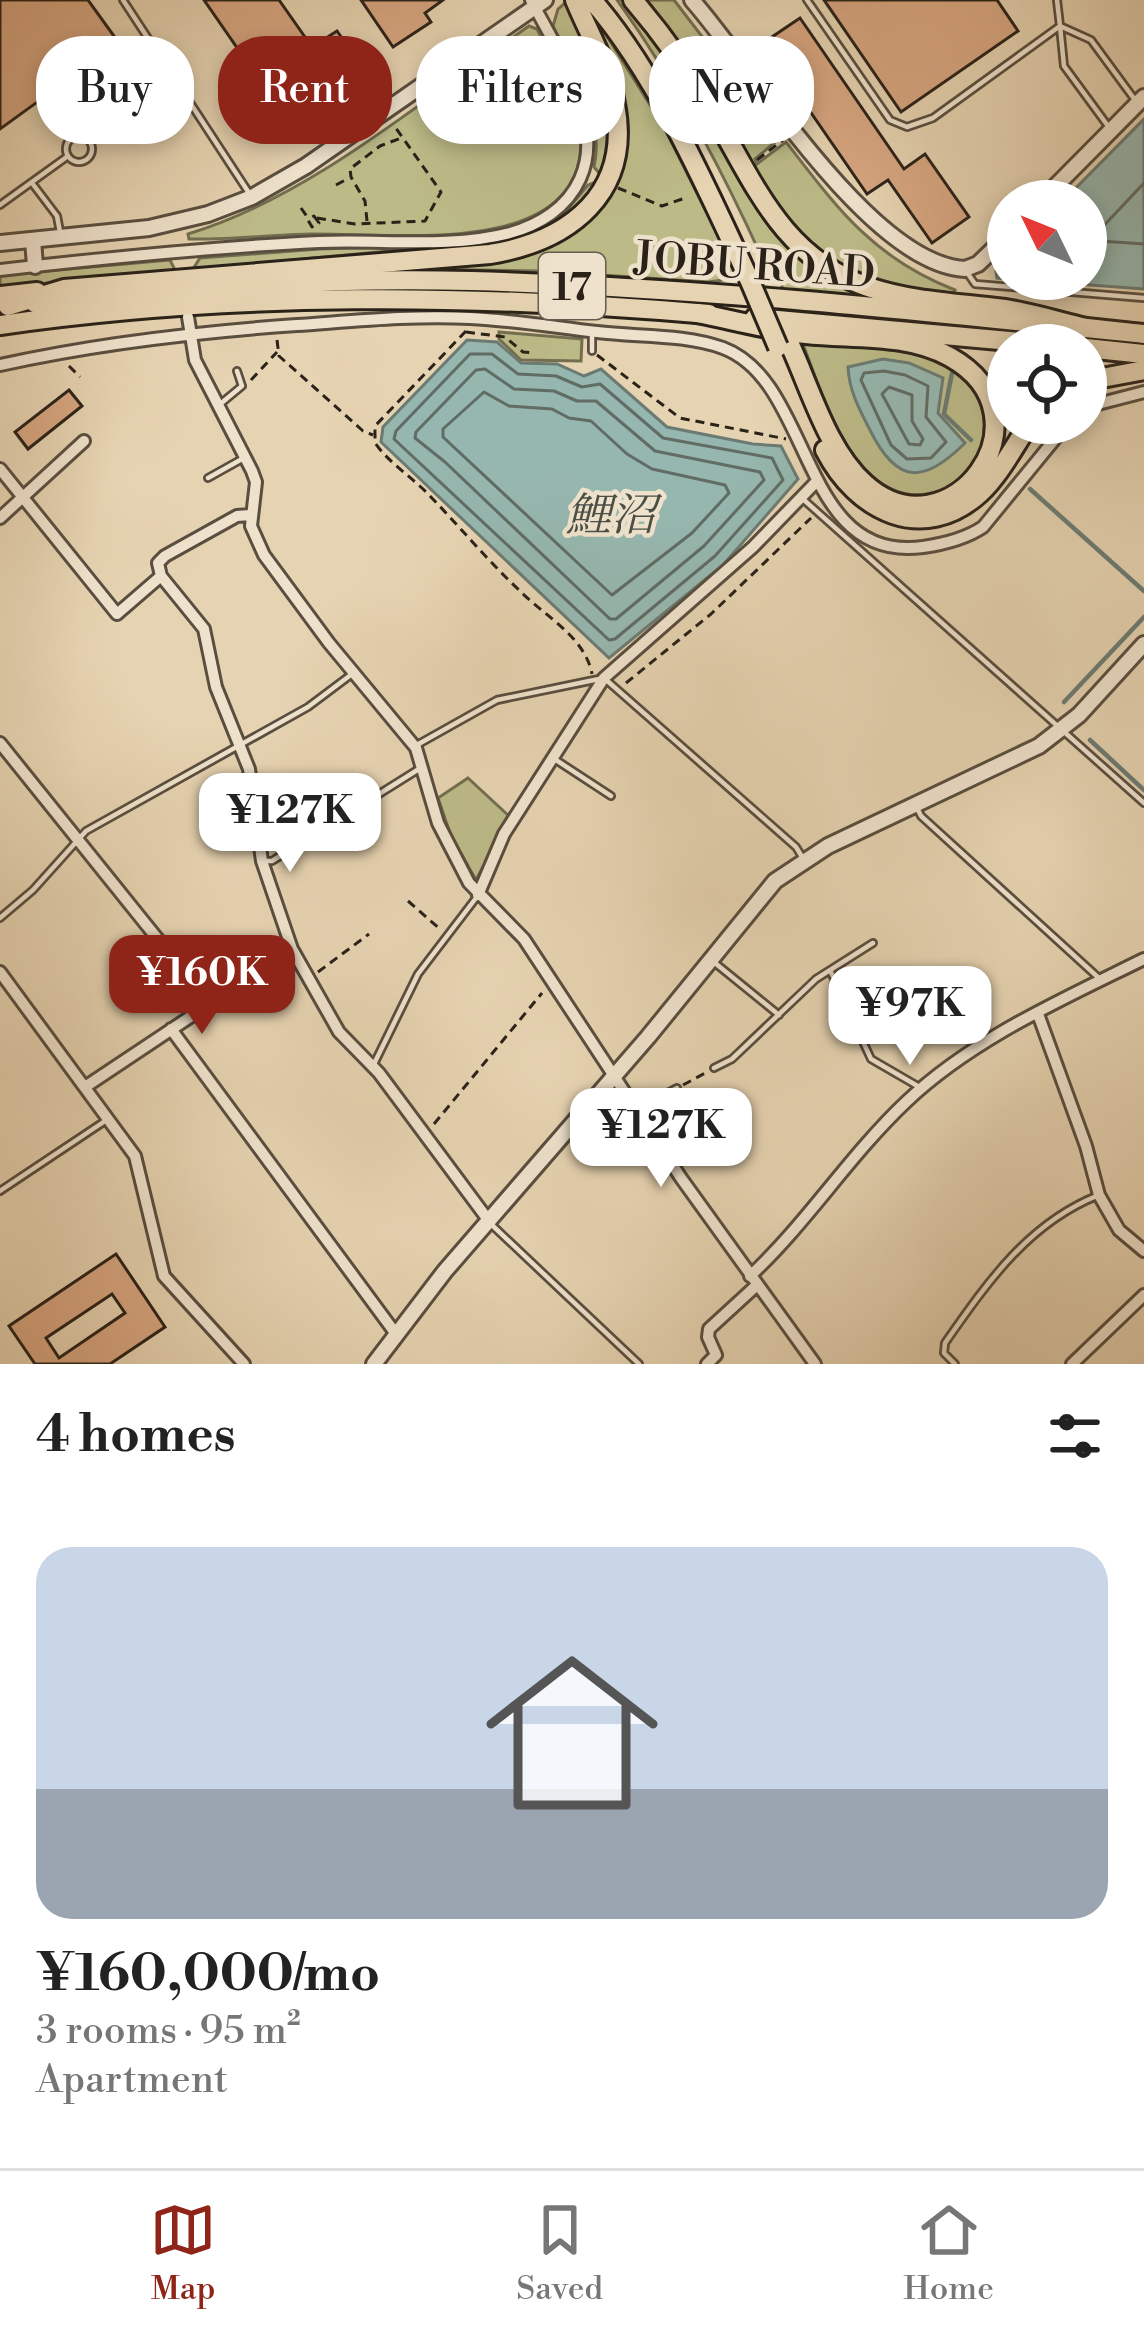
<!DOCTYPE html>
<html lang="en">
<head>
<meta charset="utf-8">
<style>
	:root { --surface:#fff; --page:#f2f2f2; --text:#222; --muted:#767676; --line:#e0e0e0; --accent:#8f2418 }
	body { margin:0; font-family:"Libre Bodoni","Noto Serif JP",serif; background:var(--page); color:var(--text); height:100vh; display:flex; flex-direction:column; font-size:45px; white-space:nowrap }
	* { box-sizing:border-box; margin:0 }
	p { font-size:39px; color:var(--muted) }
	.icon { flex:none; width:66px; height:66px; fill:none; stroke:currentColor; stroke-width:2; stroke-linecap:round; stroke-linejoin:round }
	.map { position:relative; height:1364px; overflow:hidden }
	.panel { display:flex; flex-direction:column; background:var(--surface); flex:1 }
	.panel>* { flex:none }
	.top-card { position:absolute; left:36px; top:36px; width:1074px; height:108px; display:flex; gap:24px }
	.needle { width:78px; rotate:313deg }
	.fabs { position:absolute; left:987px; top:180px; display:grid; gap:24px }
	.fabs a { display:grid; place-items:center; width:120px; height:120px; border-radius:50%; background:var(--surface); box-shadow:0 6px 18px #0003; font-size:60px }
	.price { position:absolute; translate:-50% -102px; padding:0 27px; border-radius:24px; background:#fff; color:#222; font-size:39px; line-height:78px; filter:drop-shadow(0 3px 6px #0008) }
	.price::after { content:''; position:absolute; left:50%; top:72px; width:36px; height:27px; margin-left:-18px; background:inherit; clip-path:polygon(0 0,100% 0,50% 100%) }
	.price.on { background:var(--accent); color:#fff }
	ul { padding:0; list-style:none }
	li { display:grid; align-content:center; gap:24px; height:636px; padding:0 36px }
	li span { display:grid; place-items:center; height:372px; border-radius:36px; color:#555 }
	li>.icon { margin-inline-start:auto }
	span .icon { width:216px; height:216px; fill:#fffc; stroke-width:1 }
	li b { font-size:51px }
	h2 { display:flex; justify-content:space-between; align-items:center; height:144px; padding:0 36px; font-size:51px }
	.pill { padding:0 42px; border-radius:48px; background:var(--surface); box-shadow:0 6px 18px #0003; font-size:42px; line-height:108px }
	.pill.on { background:var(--accent); color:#fff }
	.menu { display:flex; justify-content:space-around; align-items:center; height:168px; border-top:3px solid var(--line); background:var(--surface); font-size:33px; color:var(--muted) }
	.menu a { display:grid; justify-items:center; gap:6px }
	.menu .on { color:var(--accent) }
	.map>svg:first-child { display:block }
	.green { fill:#bcba87; stroke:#736e50; stroke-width:3 }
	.water { fill:#96b7af; stroke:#6b7b73; stroke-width:3 }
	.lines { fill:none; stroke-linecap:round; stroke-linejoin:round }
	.shore { stroke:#606c64; stroke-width:3 }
	.stream { stroke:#6b7b73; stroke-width:4.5 }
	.building { fill:#d7a681; stroke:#2a2219; stroke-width:3; fill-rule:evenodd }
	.service-casing { stroke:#594e3f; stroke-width:10 }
	.minor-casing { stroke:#594e3f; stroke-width:16 }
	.tertiary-casing { stroke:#594e3f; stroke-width:20 }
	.trunk-casing { stroke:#2a2219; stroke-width:24 }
	.motorway-casing { stroke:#2a2219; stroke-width:24 }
	.path { stroke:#2a2219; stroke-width:3; stroke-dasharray:9 6; stroke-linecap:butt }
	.service { stroke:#efe2cc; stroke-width:4.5 }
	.minor { stroke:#efe2cc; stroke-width:10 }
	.tertiary { stroke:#efe2cc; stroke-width:14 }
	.trunk { stroke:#e6d3b1; stroke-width:18 }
	.motorway { stroke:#e6d3b1; stroke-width:18 }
	.motorway-bridge-casing { stroke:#2a2219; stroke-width:24; stroke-linecap:butt }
	.motorway-bridge { stroke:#e6d3b1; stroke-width:18 }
	.labels { text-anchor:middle; stroke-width:9; stroke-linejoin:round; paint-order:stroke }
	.shield { fill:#efe2cc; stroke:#655c4f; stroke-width:3 }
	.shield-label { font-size:39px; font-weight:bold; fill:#2a2219 }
	.street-label { font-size:42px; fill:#2a2219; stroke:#efe2cc }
	.water-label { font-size:45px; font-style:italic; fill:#4a4f46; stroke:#efe2cc }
</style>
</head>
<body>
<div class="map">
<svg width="1144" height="1364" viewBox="0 0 1144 1364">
	<rect width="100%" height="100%" fill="#e6d3b1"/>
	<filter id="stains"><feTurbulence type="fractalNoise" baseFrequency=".00167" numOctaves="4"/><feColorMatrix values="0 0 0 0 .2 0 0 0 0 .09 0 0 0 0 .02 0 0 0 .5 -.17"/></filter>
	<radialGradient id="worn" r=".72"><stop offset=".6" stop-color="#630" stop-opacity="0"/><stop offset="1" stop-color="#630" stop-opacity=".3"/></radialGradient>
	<path class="green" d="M 617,0 L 625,0 L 664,47 L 766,220 L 784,242 L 880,300 L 780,291 L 786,277 L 772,280 C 728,181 680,88 617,0 Z
		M 644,0 L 674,0 L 780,138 L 755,159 L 757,164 L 786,142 C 838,209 873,258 955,290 L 953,295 C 864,282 804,261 758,178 C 746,157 736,134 724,112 C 702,72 673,36 644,0 Z
		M 565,3 C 595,55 621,115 600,174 L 594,167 C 605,117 574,70 553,26 L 558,9 Z
		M 592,12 L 665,129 L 739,278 L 708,282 L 542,271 L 409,269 C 454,264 505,264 548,247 C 605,224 637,161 623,102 C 616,71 601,43 588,15 Z
		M 529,26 L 537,29 C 555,65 584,107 581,149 C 573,260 384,232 309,234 C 269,235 229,240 189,239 L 188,234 C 310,197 424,99 529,26 Z
		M 596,182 C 578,213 553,225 521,239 L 193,269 L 200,258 L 319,249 L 445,245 L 513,237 L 561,217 L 588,185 Z
		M 170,260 L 175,270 L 0,288 L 0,275 Z
		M 499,332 L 582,339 L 581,361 L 521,360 L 499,339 Z
		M 803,344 C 842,346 915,346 948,367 C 1039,423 939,550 864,468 C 833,434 819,386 803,344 Z
		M 468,778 L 510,817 L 476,880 L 451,836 L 438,798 Z"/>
	<path class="water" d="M 1144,119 L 1144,289 L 997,278 L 996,271 L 1008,258 L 1008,279 L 1086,279 L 1086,201 L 1063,201 Z
		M 467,340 L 497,342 L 521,363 L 557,364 L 584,376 L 601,369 L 667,427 L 753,444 L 781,446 L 798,479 L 723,565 L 609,658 L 381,442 L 383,427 Z
		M 883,359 L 909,363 L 943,378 L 938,413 L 965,443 C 924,484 897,485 870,430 C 859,409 849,390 848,367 Z"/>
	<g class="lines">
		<path class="shore" d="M 1144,183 L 1095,235 L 1100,241 L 1144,244
			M 470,354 L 492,354 L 518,374 L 556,376 L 582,387 L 600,384 L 663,438 L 772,458 L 783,480 L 715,556 L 615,639 L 609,640 L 394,439 L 396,431 Z
			M 485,369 L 514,389 L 554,391 L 577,401 L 596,401 L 655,451 L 760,472 L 764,480 L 704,546 L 616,619 L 610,619 L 445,462 L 415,438 L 416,432 L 476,370 Z
			M 884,371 L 905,375 L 928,386 L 926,417 L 946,442 L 931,458 L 907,459 L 891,445 L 861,380 L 864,373 Z
			M 889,387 L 912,395 L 912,421 L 923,439 L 920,445 L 909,444 L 882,394 Z
			M 484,392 L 509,406 L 552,409 L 569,418 L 591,421 L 627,454 L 652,469 L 725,485 L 729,493 L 692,533 L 612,595 L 443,437 L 443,429 Z"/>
		<path class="stream" d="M 952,373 L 944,414 L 971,440
			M 1030,489 L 1144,591
			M 1064,702 L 1144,617
			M 1090,740 L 1144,790"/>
	</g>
	<path class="building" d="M 0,0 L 88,0 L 119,43 L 0,129 Z
		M 204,0 L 279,0 L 312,47 L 337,31 L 361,65 L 285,117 Z
		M 361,0 L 443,0 L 425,13 L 431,22 L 393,47 Z
		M 824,0 L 997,0 L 1018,31 L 901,112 Z
		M 800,18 L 904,169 L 925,154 L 969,217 L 932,243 L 888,180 L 867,194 L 763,43 Z
		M 69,390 L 82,406 L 28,449 L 15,432 Z
		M 116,1254 L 165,1327 L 110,1364 L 35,1364 L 9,1326 ZM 112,1294 L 125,1313 L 59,1358 L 46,1338 Z"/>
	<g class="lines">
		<g class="service-casing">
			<path id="service" d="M 123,0 L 249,193
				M 807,0 L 890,120 L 907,127 L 933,118 L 1060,26 L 1057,0
				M 1060,26 L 1064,66 L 1108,126
				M 1060,26 L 1091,40 L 1135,100
				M66 149a13 13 0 1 1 26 0a13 13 0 1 1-26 0Z
				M 91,141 L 177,78
				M 32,183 L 57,216 L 60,232
				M 0,205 L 68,156
				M 966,271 L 975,284 L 1144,298
				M 592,332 L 592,351
				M 219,405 L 242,386 L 237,371
				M 208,478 L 242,459
				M 804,500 L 1144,803
				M 415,746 L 497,700 L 604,678 L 796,847 L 804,860
				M 556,760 L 611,796
				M 917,808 L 921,816 L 1101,980
				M 265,861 L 272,861 L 419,769
				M 0,918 L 33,890 L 86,831 L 308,707 L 352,674
				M 715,963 L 779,1015
				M 830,970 L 871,1059 L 921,1088
				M 373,1066 L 418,974 L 476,898
				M 714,1068 L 732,1059 L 816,979 L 873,943
				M 640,1108 L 677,1088
				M 0,1191 L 105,1121
				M 493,1226 L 639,1364
				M 955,1364 L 944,1353 L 945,1343 C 987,1283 1028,1223 1099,1195"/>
		</g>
		<g class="minor-casing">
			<path id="minor" d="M 0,270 C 105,258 213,247 319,242 C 381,239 448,249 510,233 C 539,225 567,208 580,179 C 606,122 557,50 531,0
				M 188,317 L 195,360 L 252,471 L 256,482 L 251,526 L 264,555 L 329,643 L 416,748 L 438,823 L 469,883 L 524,939 L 681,1178 L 815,1364
				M 0,365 C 99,343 197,332 297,325 C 355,321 413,315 470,318 C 513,320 554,327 597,332 C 638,337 684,334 723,348 C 814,382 799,564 923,547 C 944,544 965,539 983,527 L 1068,423
				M 1086,407 L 1144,392
				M 0,469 L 117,614 L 161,576
				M 250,515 L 237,516 L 165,556 L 158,563 L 161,576 L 204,629 L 216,687 L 249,769 L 262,861 L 292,949 L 339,1032 L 379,1073 L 489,1221
				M 0,518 L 84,441
				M 0,743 L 210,1004
				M 478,895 L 504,834 L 604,678 L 753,547 L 817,481
				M 0,972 L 135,1156 L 164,1276 L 244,1364
				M 1038,1014 L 1086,1146 L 1099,1195 L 1119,1230 L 1144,1251
				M 171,1029 L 396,1334
				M 85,1087 L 292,949
				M 750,1276 C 807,1223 849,1156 906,1102 C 972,1039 1063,999 1144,959
				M 707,1364 L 716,1355 L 708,1337 L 709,1329 L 757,1285
				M 1072,1364 L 1144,1295"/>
		</g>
		<g class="tertiary-casing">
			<path id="tertiary" d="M 692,0 C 753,69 870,264 965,269 L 978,264 L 1008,235
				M 1041,201 L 1144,97
				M 33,240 L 35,266
				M 0,243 L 149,228 L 208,214 L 252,197 L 306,166 L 545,0
				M 374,1364 L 445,1271 L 648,1037 L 775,881 L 828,846 L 1039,746 L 1079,715 L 1144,644"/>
		</g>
		<g class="trunk-casing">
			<path id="trunk" d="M 0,296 L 37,292
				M 35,303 C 180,287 325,277 471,281 C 695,287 921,311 1144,334
				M 755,318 L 1055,345
				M 0,325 C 236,291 473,294 709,314
				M 1086,348 L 1144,354"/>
		</g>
		<g class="motorway-casing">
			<path id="motorway" d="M 592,0 C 656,73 708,190 749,279
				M 633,0 C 663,35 690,73 713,113 C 755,185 783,258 868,287 C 913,302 959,303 1005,309 C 1032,313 1060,322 1086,328
				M 8,306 L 64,289 L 490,254 C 570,241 632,193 615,104 C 609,67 589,34 575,0
				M 697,313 C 733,320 769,330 806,334 C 853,339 907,333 950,357 C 1057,417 949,560 865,484 C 828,451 811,391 791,347
				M 1086,381 L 1144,370
				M 825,450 C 856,511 923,545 980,493 C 1001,473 1014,446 1030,423"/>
		</g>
		<path class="path" d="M 757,160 L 783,140
			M 336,185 L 349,178
			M 618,188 L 662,206 L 688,197
			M 301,208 L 308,218
			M 314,216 L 319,223 L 312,227 L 308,220 Z
			M 317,218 L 355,224 L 425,221 L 441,192 L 393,124
			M 367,221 L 365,201 L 351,177 L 350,169 L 380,146 L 401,138
			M 466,331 L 375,426 L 375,443 C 390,464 412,477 429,495 C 460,527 488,561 520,591 C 546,617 585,637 592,674
			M 466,332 L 505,337 L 523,352 L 535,353
			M 277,340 L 279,356 L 363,431 L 373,435
			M 597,355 L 680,418 L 786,439
			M 69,366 L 80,377
			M 251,380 L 277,352
			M 626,683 L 711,614 L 811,518
			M 408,901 L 441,930
			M 318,972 L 369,934
			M 683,1085 L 707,1072
			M 434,1124 L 542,993"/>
		<use href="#service" class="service"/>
		<use href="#minor" class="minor"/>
		<use href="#tertiary" class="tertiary"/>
		<use href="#trunk" class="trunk"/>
		<use href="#motorway" class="motorway"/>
		<g class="motorway-bridge-casing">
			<path id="motorway-bridge" d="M 749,279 L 778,347"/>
		</g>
		<use href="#motorway-bridge" class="motorway-bridge"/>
	</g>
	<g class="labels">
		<rect class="shield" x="539" y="253" width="66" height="66" rx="9"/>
		<g class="shield-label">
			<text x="572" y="300">17</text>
		</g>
		<g class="street-label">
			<text transform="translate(755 264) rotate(4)" y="15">JOBU ROAD</text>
		</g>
		<g class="water-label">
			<text x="611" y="530">鯉沼</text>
		</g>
	</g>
	<rect width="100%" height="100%" filter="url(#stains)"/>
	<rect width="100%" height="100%" fill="url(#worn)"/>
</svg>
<div class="fabs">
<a><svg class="needle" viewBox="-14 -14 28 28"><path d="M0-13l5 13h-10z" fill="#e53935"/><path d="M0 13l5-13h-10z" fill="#767676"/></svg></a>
<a><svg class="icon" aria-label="locate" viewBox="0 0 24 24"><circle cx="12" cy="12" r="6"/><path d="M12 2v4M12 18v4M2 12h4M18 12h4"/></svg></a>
</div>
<b class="price" style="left:290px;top:875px">¥127K</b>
<b class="price on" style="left:202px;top:1037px">¥160K</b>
<b class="price" style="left:910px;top:1068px">¥97K</b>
<b class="price" style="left:661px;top:1190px">¥127K</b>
<div class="top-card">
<a class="pill">Buy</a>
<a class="pill on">Rent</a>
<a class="pill">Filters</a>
<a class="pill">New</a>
</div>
</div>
<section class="panel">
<h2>4 homes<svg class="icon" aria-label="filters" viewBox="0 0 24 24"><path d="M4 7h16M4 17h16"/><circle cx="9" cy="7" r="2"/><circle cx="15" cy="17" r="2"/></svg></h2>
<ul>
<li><span style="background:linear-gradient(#c9d6e8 65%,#9aa5b1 0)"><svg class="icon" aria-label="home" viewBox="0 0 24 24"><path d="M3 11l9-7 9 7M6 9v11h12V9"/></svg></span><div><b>¥160,000/mo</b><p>3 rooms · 95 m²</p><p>Apartment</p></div></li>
</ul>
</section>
<nav class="menu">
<a class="on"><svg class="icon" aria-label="map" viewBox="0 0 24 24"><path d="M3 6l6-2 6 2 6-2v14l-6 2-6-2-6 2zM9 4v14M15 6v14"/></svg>Map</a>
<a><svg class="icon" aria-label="saved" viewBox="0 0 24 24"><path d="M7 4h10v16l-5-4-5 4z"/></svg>Saved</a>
<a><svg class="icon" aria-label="home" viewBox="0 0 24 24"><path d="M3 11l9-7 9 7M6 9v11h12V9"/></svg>Home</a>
</nav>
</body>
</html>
